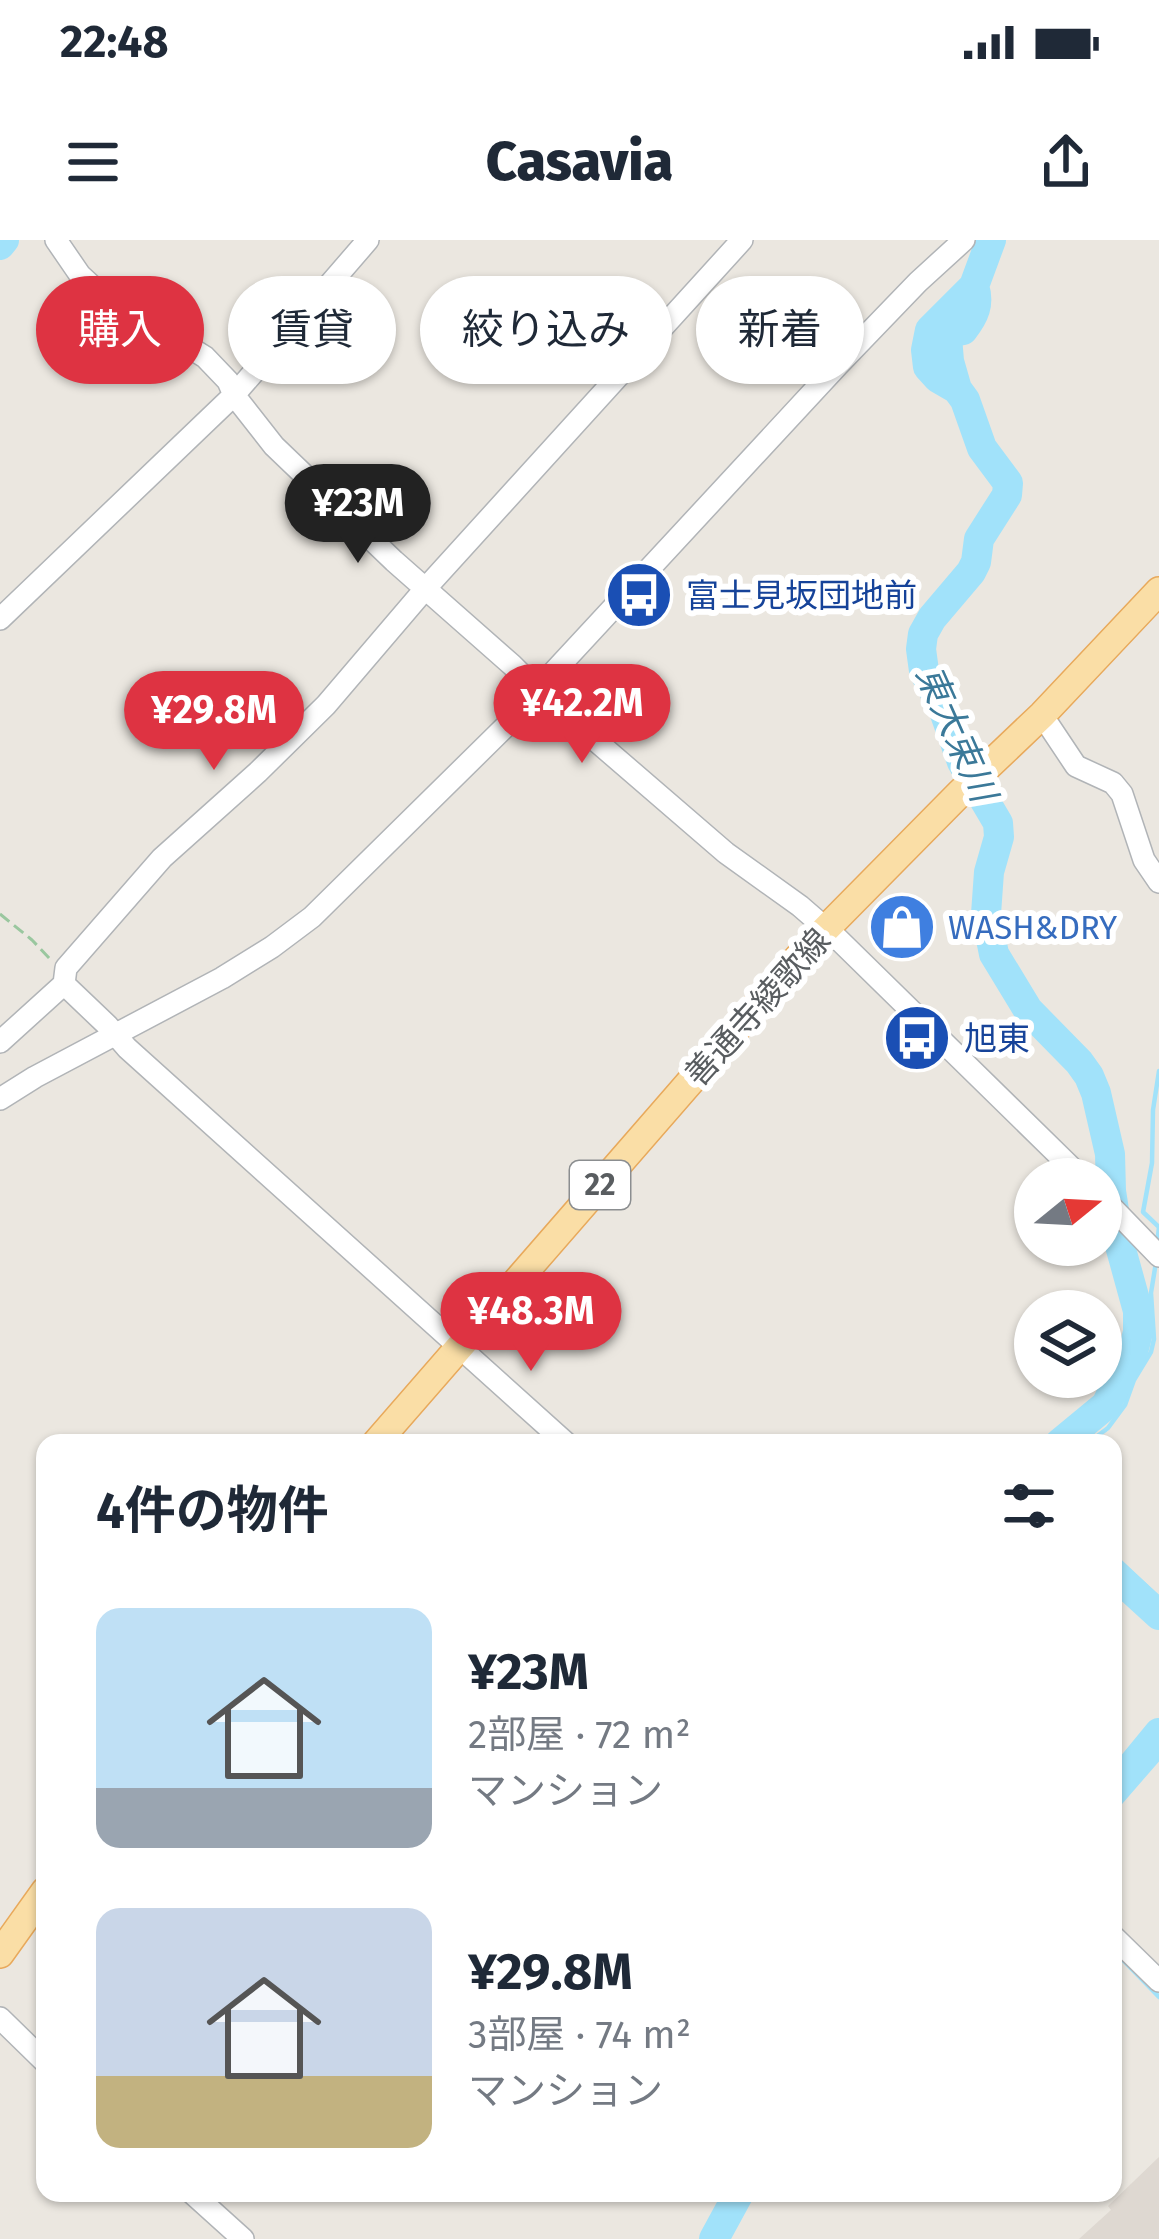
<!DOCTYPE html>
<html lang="ja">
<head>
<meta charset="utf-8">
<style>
	:root { --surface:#fff; --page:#f6f6f7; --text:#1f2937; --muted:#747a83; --accent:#de3342 }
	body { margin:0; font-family:"Fira Sans","Noto Sans JP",sans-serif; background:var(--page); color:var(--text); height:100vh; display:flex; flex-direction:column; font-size:45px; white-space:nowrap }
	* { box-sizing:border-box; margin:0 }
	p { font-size:39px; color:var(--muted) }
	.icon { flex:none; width:66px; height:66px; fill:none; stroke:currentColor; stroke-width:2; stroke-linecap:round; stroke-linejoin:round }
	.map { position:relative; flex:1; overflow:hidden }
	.sheet { position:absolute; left:36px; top:1194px; width:1086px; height:768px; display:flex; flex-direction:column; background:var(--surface); border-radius:24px; box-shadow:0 3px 9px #0004 }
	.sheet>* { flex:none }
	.top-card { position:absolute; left:36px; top:36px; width:1089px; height:108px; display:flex; gap:24px }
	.needle { width:78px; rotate:72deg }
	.tools { position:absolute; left:1014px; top:918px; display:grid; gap:24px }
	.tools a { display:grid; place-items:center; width:108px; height:108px; border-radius:50%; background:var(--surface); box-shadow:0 3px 9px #0004; font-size:60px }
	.price { position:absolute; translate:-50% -102px; padding:0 27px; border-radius:42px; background:var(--accent); color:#fff; font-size:39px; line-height:78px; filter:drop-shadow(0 3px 6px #0008) }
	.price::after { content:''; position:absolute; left:50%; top:72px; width:36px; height:27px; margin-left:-18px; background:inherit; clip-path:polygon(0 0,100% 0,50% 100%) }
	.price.selected { background:#222; color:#fff }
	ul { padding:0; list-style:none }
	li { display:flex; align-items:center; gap:36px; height:300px; padding:0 60px }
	li span { display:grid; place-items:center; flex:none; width:336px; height:240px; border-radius:24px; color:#555 }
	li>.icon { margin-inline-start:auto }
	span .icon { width:144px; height:144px; fill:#fffc; stroke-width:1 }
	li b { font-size:51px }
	h2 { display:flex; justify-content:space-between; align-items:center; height:144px; padding:0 60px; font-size:51px }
	.pill { padding:0 42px; border-radius:54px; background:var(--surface); box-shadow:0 3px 9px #0004; font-size:42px; line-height:108px }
	.pill.selected { background:var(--accent); color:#fff }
	.status { display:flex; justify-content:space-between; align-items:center; height:84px; padding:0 60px; background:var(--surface); direction:ltr }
	.status svg { height:33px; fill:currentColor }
	header { display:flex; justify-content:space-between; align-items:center; height:156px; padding:0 60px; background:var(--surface); font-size:54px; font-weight:800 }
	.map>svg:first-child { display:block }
	.education { fill:#ded8d1 }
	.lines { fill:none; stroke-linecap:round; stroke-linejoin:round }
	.stream { stroke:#a1e2fa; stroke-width:4.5 }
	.river { stroke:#a1e2fa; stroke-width:30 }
	.building { fill:url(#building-hatch) }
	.minor-casing { stroke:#b1b4b7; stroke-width:24 }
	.major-casing { stroke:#e8a95b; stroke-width:30 }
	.path { stroke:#9ac79f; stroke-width:3; stroke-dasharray:12 6; stroke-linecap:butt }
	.minor { stroke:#fff; stroke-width:21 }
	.major { stroke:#fadea6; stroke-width:27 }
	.labels { text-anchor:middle; stroke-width:12; stroke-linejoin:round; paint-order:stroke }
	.shield { fill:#fff; stroke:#8b8e90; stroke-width:3 }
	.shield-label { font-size:30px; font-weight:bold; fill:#595d60 }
	.transit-label { font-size:33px; fill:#164399; stroke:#fff; text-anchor:start }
	.shop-label { font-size:33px; fill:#366cbe; stroke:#fff; text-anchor:start }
	.street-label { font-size:33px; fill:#595d60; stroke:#fff }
	.water-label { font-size:36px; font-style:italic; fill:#3b7999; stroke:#fff }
</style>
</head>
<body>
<div class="status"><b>22:48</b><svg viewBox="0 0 49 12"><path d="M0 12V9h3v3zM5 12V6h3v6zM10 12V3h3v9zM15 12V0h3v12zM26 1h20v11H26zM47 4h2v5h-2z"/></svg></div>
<header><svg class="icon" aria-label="menu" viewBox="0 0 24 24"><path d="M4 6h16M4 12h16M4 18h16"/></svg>Casavia<svg class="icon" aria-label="share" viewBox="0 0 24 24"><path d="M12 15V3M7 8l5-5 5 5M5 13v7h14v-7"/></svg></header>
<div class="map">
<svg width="1159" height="1999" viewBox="0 0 1159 1999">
	<defs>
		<pattern id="building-hatch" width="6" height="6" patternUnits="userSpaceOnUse" patternTransform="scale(3)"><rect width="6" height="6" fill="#c8c4bf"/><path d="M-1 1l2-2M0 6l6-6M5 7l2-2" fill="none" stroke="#a5a29f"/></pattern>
	</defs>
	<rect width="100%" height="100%" fill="#ebe7e0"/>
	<path class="education" d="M 1159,1917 L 1159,1999 L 1079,1999 L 1111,1970 L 1108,1966 Z"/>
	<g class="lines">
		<path class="stream" d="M 1157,1005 L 1159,987 L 1143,972 L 1152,923 L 1153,870 L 1159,831
			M 1088,1203 L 1108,1188 L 1125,1165 L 1134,1140 L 1151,1112 L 1154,1099 L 1151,1053 L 1156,1022
			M 1113,1315 L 1159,1358
			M 1113,1571 L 1159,1518
			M 1121,1718 L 1159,1757"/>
		<path class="river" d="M 991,0 L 974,46 L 930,90 L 926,110 L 928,127 L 938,138 L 957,149 L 965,160 L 982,208 L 1008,243 L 1007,255 L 979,299 L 976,322 L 971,332 L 932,378 L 923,394 L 921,409 L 924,431 L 944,471 L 962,522 L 998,583 L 999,597 L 989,632 L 986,674 L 994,714 L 1028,770 L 1079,822 L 1089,836 L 1096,853 L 1110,914 L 1111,951 L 1119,1002 L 1138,1071 L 1138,1092 L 1134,1108 L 1106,1165 L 1060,1203
			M 0,5 L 4,0
			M 957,149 L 949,121 L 947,97 L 953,92 L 963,90 C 974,76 980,64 974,46
			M 1113,1333 L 1159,1375
			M 1113,1549 L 1159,1493
			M 714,1999 L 739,1953"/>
	</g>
	<path class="building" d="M 614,433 L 649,465 L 619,498 L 585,467 Z
		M 904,667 L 924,687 L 900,710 L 881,690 Z"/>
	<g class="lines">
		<g class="minor-casing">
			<path id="minor" d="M 56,0 L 80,35 L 94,48 L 205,117 L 228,141 L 234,155 L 274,206 L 394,321 L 512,425 L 537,450 L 726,613 L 800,666 L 838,699 L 1083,939
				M 0,379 L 234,155 L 368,0
				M 1042,475 L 1076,526 L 1113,543 L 1122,554 L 1144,620 L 1159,642
				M 64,744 L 108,786 L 127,808 L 566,1203
				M 0,802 L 64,744 L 66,728 L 162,618 L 258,532 L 326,465 L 425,349 L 742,0
				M 0,859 L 35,837 L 222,738 L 272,707 L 312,677 L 509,483 L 537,450 L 838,125 L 918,42 L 964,0
				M 1101,956 L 1159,1016
				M 1113,1696 L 1159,1741
				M 0,1778 L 45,1822
				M 192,1953 L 243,1999"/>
		</g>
		<g class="major-casing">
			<path id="major" d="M 376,1203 L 803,712 L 961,552 L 1042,475 L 1159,351
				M 0,1714 L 45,1651"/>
		</g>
		<path class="path" d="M 0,674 L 32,700 L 51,720"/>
		<use href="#minor" class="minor"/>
		<use href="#major" class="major"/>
	</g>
	<defs>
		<g id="bus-disc" transform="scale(3.45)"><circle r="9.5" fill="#1a4fb4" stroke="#fff"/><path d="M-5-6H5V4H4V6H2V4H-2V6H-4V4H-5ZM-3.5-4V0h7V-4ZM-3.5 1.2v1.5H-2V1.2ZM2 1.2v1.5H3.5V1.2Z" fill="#fff"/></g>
		<g id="shop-disc" transform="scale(3.45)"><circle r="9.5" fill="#3f7fe0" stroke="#fff"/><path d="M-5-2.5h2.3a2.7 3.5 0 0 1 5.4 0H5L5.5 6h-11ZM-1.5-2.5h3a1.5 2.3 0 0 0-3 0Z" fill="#fff"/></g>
	</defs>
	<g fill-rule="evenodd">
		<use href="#bus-disc" x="639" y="355"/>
		<use href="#shop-disc" x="902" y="687"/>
		<use href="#bus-disc" x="917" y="798"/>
	</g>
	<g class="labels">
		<rect class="shield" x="570" y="921" width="60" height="48" rx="9"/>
		<g class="shield-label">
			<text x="600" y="955">22</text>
		</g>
		<g class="transit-label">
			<text x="686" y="367">富士見坂団地前</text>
			<text x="964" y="810">旭東</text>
		</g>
		<g class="shop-label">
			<text x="948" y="699">WASH&amp;DRY</text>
		</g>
		<g class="street-label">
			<text transform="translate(757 767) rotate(-48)" y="12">善通寺綾歌線</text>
		</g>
		<g class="water-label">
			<text transform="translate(957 493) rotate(66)" y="13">東大束川</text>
		</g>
	</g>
</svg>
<div class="tools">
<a><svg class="needle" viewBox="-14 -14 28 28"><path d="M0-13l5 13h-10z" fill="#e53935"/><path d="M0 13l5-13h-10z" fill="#747a83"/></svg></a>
<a><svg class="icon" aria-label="layers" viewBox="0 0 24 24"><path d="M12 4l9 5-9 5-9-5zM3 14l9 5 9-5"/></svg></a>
</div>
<b class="price selected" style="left:358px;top:326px">¥23M</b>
<b class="price" style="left:582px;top:526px">¥42.2M</b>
<b class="price" style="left:214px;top:533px">¥29.8M</b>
<b class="price" style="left:531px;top:1134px">¥48.3M</b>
<div class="top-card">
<a class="pill selected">購入</a>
<a class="pill">賃貸</a>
<a class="pill">絞り込み</a>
<a class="pill">新着</a>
</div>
<section class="sheet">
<h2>4件の物件<svg class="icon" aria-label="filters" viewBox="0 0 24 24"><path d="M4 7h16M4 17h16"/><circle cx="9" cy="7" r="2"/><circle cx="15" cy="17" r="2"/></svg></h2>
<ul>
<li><span style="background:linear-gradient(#bfe0f5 75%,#9aa5b1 0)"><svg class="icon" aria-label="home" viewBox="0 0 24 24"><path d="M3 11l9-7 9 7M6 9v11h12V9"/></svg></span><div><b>¥23M</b><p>2部屋 · 72 m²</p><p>マンション</p></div></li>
<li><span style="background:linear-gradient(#c9d6e8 70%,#c2b280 0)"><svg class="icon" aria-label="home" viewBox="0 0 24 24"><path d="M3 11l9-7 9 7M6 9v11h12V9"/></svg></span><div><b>¥29.8M</b><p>3部屋 · 74 m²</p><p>マンション</p></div></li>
</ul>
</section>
</div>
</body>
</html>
